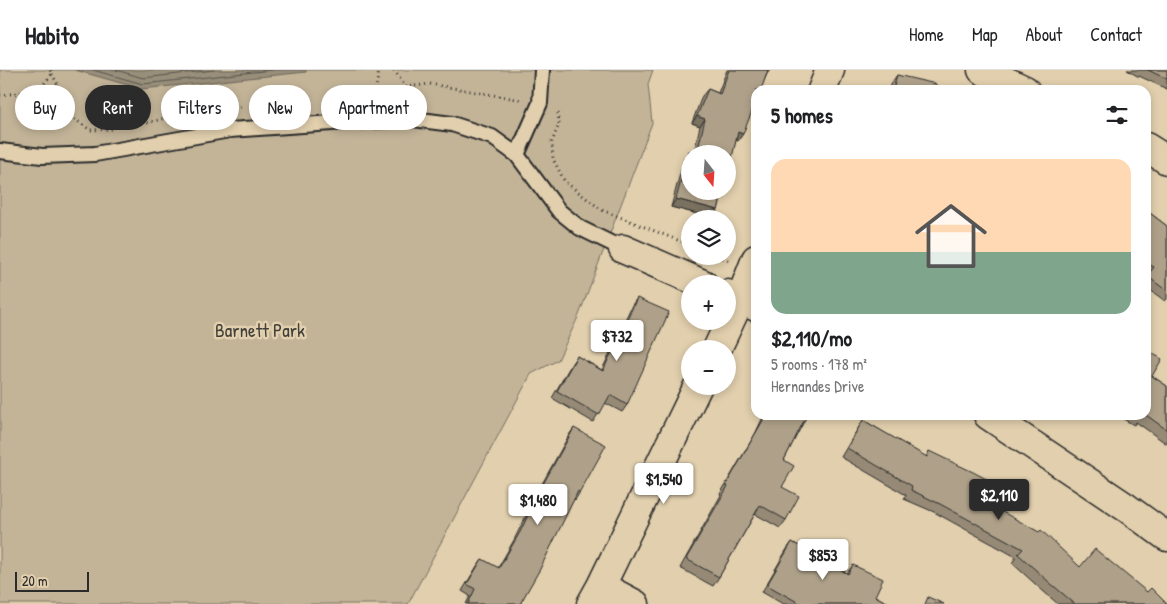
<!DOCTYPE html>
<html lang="en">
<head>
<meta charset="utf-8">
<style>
	:root { --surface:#fff; --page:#f6f6f6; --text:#202124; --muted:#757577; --line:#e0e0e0; --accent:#2b2b2b }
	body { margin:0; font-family:"Patrick Hand",sans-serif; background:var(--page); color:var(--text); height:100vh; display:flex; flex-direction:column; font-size:19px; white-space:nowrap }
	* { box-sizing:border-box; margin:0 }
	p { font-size:16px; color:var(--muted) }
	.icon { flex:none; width:28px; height:28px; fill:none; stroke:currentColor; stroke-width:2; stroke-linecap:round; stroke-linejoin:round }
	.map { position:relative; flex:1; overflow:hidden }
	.side { position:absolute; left:751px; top:15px; width:400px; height:335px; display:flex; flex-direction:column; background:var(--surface); border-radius:15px; box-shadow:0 2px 8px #0003 }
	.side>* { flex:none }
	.guide { position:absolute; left:15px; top:15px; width:475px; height:45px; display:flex; gap:10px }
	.needle { width:32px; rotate:163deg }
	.controls { position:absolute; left:681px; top:75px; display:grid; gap:10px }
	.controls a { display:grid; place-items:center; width:55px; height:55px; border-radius:50%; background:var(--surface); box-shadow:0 2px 8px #0003; font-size:25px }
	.scale { position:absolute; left:15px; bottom:12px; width:74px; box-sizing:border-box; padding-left:5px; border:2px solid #2b2b2b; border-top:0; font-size:14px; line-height:18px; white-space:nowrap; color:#2b2b2b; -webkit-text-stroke:4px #e1cfad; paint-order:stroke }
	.price { position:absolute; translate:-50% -42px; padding:0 11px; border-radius:5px; background:#fff; color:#222; font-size:16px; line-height:32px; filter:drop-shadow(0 1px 2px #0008) }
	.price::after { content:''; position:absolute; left:50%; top:30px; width:15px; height:11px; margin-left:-8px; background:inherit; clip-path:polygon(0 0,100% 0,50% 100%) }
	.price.active { background:var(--accent); color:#fff }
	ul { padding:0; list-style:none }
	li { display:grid; align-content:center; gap:10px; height:265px; padding:0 20px }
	li span { display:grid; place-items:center; height:155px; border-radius:15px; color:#555 }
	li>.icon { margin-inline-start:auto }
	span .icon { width:90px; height:90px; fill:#fffc; stroke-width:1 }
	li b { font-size:21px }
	h2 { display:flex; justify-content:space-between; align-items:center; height:60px; padding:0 20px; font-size:21px }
	.chip { padding:0 18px; border-radius:22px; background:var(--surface); box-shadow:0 2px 8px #0003; font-size:18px; line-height:45px }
	.chip.active { background:var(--accent); color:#fff }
	header { display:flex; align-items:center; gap:30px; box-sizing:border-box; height:70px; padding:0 25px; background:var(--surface); border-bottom:1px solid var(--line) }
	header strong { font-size:24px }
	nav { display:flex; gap:28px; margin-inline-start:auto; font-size:18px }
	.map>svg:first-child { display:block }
	.green { fill:#c3b498; stroke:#777062 }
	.water { fill:#988e7a; stroke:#6c665a }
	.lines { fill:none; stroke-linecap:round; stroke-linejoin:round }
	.shore { stroke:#57534b; stroke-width:1 }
	.lane-casing { stroke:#2b2b2b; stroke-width:18 }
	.street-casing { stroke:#2b2b2b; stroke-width:31 }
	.secondary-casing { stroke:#2b2b2b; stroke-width:31 }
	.path { stroke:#2b2b2b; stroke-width:3; stroke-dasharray:1 4; stroke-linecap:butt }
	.lane { stroke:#e1cfad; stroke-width:14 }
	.street { stroke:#e1cfad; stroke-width:28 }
	.secondary { stroke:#e1cfad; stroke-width:28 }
	.wall { fill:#968a76; stroke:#2b2b2b }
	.shaded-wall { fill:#7a7160; stroke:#2b2b2b }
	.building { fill:#afa189; stroke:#2b2b2b }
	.labels { text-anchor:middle; stroke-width:5; stroke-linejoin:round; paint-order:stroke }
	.park-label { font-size:19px; fill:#42403b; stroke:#e1cfad }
</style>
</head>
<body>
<header>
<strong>Habito</strong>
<nav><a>Home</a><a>Map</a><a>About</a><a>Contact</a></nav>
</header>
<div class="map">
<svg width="1167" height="534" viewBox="0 0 1167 534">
	<rect width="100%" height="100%" fill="#e1cfad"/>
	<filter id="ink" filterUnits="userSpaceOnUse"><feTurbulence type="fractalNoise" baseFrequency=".02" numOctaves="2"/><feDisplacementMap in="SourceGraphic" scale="10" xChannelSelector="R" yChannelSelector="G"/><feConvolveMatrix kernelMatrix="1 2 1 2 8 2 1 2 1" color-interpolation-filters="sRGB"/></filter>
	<g filter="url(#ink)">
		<path class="green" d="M 0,0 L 653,0 L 648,14 L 652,53 L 579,245 L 558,290 L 531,304 L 408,534 L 0,534 Z"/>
		<path class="water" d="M 75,0 L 306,0 L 306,2 L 142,19 Z"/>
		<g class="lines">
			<path class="shore" d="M 93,0 L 143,14 L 272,0
				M 116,0 L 143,8 L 214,0"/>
			<g class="lane-casing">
				<path id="lane" d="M 0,81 L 42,86 L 95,84 L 230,60 L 347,52 L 413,49 L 452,54 L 492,67 L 517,85 L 559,141 L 580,158 L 623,179
					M 517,85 L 540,33 L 542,0"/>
			</g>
			<g class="street-casing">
				<path id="street" d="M 982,0 L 1025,20
					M 1146,77 L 1167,90
					M 623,179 L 703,214
					M 717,279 L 740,230 L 728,224
					M 601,516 L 635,534
					M 591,534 L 601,516 L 698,316"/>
			</g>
			<g class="secondary-casing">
				<path id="secondary" d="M 822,20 L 830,0
					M 756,189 L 740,230 L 756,237
					M 988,345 L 1127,438 L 1167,467"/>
			</g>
			<path class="path" d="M 394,0 L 406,17 L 430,14 L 522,30
				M 52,4 L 65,27
				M 38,21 L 52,4 L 50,0
				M 0,25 L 38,21 L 66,28 L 72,47 L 90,60 L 114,59
				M 375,25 L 379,0
				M 358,31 L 406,17
				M 558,43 L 559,54 L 552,72 L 553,89 L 565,112 L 602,140 L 690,175
				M 147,53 L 176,45 L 231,35 L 244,38
				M 718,186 L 728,190"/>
			<use href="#lane" class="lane"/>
			<use href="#street" class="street"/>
			<use href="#secondary" class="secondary"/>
		</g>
		<path class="wall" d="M 727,0 L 770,0 L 767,4 L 738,71 L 736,70 L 718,140 L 713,148 L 671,137 L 684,89 L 689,81 L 694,82 L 700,56 L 692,53 L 702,26 L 708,19 L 718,23 Z
			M 1127,0 L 1167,0 L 1167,19 L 1139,6 L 1139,7 Z
			M 897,5 L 935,20 L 888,20 L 890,15 Z
			M 1146,140 L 1167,156 L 1167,229 L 1165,231 L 1146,217 L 1146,208 L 1149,204 L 1146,203 Z
			M 637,228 L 627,335 L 622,342 L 605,333 L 593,352 L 552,328 L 572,293 L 577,286 L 602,300 L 632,235 Z
			M 1152,306 L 1167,316 L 1167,374 L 1136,352 L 1134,355 L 1116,345 L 1146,345 Z
			M 764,345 L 807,345 L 784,390 L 782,417 L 786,450 L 780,458 L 755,444 L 719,507 L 713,516 L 680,498 L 721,425 L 720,424 L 755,364 Z
			M 863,350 L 926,387 L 929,381 L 988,434 L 1080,497 L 1147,522 L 1167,534 L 1058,534 L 1043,521 L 1012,493 L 1016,487 L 934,442 L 904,429 L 906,425 L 841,387 Z
			M 574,358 L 580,422 L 575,430 L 574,429 L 520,534 L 466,534 L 470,526 L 462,521 L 477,496 L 482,489 L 498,498 L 514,470 L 537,423 L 569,365 Z
			M 792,472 L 847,503 L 853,495 L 875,526 L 890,534 L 783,534 L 762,522 L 787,479 Z"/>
		<path class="shaded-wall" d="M 697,46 L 705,49 L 700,56 L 692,53 Z
			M 738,62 L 743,64 L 738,71 L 733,69 Z
			M 676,129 L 718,140 L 713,148 L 671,137 Z"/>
		<path class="building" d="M 729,0 L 768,0 L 761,20 L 756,20 L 756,31 L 743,64 L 738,62 L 728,104 L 728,84 L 690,84 L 690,121 L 723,121 L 718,140 L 676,129 L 689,81 L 697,83 L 705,49 L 697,46 L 708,19 L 720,24 Z
			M 1148,0 L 1167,0 L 1167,9 Z
			M 897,5 L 936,14 L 935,20 L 893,20 Z
			M 1146,140 L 1167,156 L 1167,221 L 1147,206 L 1154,197 L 1146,193 Z
			M 637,228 L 669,242 L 627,335 L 610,325 L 599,345 L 557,321 L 577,286 L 603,301 Z
			M 1146,280 L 1162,289 L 1152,306 L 1167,316 L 1167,360 L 1146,345 Z
			M 766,345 L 807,345 L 784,390 L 794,396 L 782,417 L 799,426 L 786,450 L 760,435 L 719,507 L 686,489 L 728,416 L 726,415 Z
			M 863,350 L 927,387 L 929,381 L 973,402 L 998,415 L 988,434 L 1039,462 L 1041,460 L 1080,497 L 1095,479 L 1147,522 L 1151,518 L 1167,534 L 1075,534 L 1049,512 L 1018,484 L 1023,479 L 940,434 L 911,420 L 912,416 L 847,378 Z
			M 574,358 L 606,375 L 580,422 L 578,421 L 540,499 L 520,534 L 468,534 L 475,519 L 467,514 L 482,489 L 499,498 L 520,462 L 542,416 Z
			M 792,472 L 848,504 L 853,495 L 883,509 L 875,526 L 890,534 L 801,534 L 767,515 Z
			M 928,527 L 944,534 L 925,534 Z"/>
	</g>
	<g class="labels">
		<g class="park-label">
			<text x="260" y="267">Barnett Park</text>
		</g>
	</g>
</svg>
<div class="controls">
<a><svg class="needle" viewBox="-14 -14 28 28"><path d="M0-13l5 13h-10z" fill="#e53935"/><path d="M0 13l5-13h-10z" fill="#757577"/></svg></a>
<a><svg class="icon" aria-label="layers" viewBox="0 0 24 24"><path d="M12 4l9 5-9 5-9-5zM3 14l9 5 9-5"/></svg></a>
<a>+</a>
<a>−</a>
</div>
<div class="scale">20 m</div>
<b class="price" style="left:617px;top:292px">$732</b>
<b class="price" style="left:664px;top:435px">$1,540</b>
<b class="price active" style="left:999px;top:451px">$2,110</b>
<b class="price" style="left:538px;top:456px">$1,480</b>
<b class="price" style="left:823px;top:511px">$853</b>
<div class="guide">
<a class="chip">Buy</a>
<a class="chip active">Rent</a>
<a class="chip">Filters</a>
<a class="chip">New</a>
<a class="chip">Apartment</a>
</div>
<section class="side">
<h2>5 homes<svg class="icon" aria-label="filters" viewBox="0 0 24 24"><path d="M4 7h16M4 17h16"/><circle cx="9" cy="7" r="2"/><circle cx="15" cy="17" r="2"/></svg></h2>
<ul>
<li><span style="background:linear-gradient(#ffd9b3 60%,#7fa58c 0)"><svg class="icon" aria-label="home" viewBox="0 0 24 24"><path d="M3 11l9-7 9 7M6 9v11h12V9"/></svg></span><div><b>$2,110/mo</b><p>5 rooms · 178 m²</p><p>Hernandes Drive</p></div></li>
</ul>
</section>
</div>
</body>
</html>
